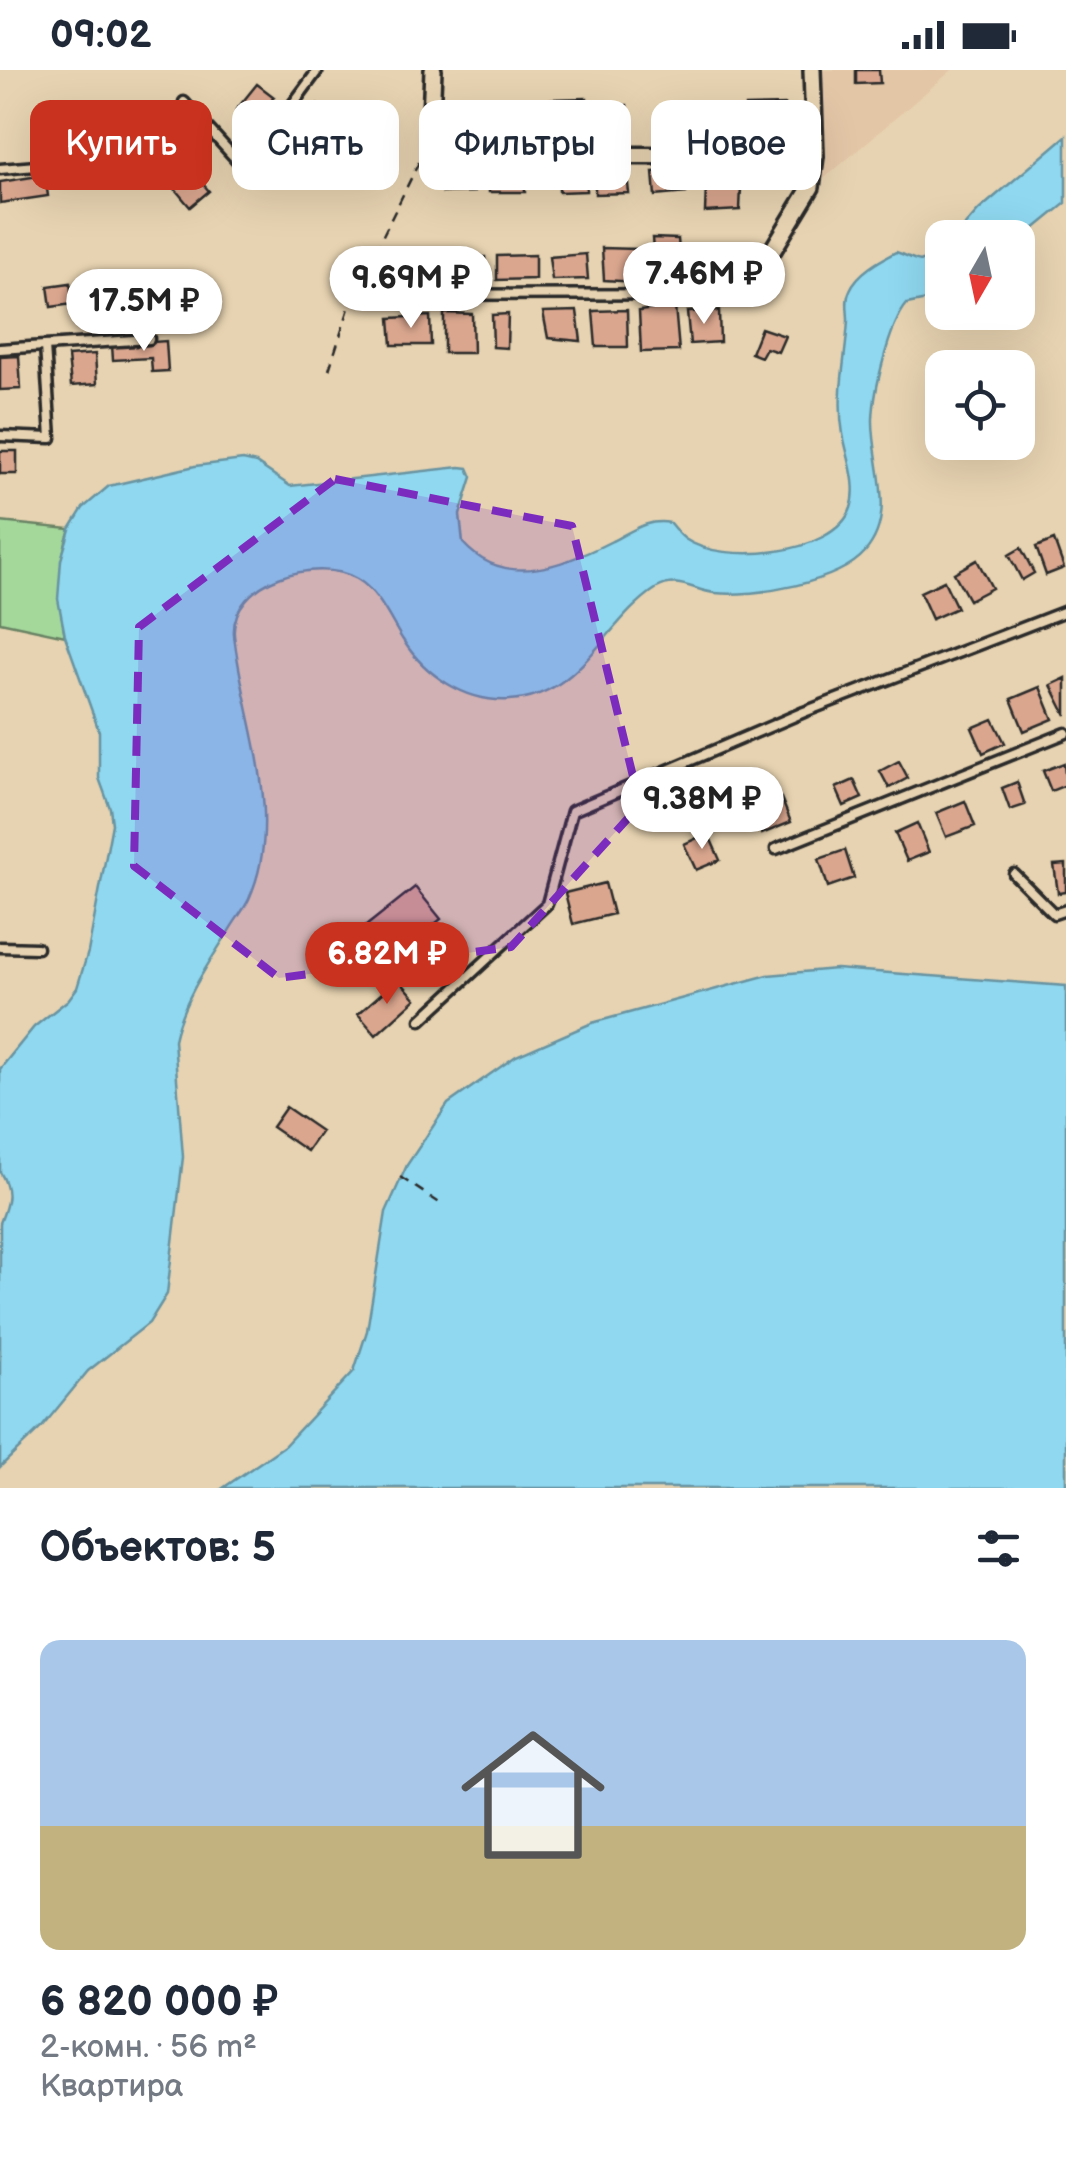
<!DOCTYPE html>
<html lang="ru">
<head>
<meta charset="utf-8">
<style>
	:root { --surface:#fff; --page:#f6f6f7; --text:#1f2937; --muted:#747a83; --accent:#c8321e }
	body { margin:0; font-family:"Balsamiq Sans",sans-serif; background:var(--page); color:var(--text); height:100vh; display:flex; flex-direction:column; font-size:38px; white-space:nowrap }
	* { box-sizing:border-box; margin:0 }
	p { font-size:32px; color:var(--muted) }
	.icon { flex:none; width:55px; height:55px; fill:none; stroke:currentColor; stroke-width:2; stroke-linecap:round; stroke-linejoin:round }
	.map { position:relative; height:1418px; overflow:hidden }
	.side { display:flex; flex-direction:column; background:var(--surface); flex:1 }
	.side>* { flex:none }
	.hud { position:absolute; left:30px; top:30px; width:1008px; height:90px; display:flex; gap:20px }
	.needle { width:65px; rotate:189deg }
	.fabs { position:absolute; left:925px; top:150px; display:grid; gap:20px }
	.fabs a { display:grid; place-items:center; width:110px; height:110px; border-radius:20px; background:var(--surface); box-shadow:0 10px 40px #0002; font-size:50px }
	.price { position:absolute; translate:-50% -85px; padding:0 22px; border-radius:35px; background:#fff; color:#222; font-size:32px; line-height:65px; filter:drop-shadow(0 2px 5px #0008) }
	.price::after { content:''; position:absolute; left:50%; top:60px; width:30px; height:22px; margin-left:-15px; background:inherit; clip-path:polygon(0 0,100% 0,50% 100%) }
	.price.selected { background:var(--accent); color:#fff }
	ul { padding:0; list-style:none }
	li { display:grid; align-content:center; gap:20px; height:530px; padding:0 40px }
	li span { display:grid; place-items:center; height:310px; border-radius:20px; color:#555 }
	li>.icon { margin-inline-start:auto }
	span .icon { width:180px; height:180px; fill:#fffc; stroke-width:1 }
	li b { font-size:42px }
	h2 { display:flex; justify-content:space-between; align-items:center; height:120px; padding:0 40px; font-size:42px }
	.chip { padding:0 35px; border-radius:20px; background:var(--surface); box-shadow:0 10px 40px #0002; font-size:35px; line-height:90px }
	.chip.selected { background:var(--accent); color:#fff }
	.status { display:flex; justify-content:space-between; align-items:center; height:70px; padding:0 50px; background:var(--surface); direction:ltr }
	.status svg { height:28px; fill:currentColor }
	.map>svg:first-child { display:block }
	.built { fill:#e3c6a6 }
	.green { fill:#a4d89b; stroke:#688263; stroke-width:2.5 }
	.water { fill:#8fd8f0; stroke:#6793a1; stroke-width:2.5 }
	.building { fill:#daa68e; stroke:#2b2b2b; stroke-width:2.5 }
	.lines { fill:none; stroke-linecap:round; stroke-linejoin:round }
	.lane-casing { stroke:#2b2b2b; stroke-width:15 }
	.street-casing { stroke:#2b2b2b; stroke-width:22 }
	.path { stroke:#2b2b2b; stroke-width:2.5; stroke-dasharray:10 8; stroke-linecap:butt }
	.lane { stroke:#e7d3b1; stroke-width:8 }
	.street { stroke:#e7d3b1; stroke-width:15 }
	.marked { fill:#7b2cbf; fill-opacity:0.2; stroke:#7b2cbf; stroke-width:8; stroke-dasharray:20 12; stroke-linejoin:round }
</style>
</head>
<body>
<div class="status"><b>09:02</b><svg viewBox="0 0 49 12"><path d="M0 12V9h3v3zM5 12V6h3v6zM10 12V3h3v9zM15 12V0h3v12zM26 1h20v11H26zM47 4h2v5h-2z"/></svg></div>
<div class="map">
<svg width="1066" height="1418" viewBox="0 0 1066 1418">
	<rect width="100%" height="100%" fill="#e7d3b1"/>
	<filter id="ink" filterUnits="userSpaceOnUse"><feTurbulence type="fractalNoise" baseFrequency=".01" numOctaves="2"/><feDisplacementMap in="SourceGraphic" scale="20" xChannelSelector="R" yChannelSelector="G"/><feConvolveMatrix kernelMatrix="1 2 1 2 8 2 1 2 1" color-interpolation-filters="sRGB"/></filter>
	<g filter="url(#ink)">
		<path class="built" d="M 817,0 L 952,0 L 819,113 Z"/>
		<path class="green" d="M 0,452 L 70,459 C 57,495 58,528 65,566 L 0,552 Z"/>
		<path class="water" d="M 1066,66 L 1066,133 L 1018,172 L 1018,168 L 955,167 L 979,140 Z
			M 942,180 L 942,227 L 907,234 C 889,255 874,321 873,349 C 872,393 898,444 865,482 C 838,513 755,527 715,523 C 694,521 678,506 657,518 C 604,552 582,626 510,630 C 466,633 425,605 403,570 C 390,550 379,522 357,509 C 318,486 230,510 234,565 C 243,649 287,745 249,829 C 244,840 235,850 229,861 C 208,894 182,932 174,970 L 183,1087 L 167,1224 L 149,1253 L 88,1301 L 42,1357 L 0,1397 L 0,1153 C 8,1133 12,1121 0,1102 L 0,999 L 34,957 L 68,930 L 77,918 L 88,882 L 112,754 L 110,738 L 99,708 L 99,661 L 65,566 L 58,529 L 61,490 L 70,459 L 83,438 L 109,416 L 195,396 L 243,390 L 256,393 L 290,416 L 460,397 L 468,398 L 472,407 L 460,445 L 463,473 C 505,520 565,495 612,471 C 631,462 647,448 670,453 C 674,458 680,465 685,469 C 722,495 834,486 851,438 C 859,415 847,387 843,364 C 836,324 846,289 848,250 C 848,240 845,230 850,220 C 858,202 879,191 896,182 C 919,189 920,199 942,180 Z
			M 836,899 L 1066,916 L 1066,1418 L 223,1418 L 284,1376 L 354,1301 L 367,1261 L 386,1142 L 407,1095 L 448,1034 L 516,986 L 592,953 L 768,905 Z"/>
		<path class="building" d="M 856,0 L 879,0 L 880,13 L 856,14 Z
			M 257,14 L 274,27 L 254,53 L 236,40 Z
			M 587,28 L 588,73 L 573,73 L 572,64 L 551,64 L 551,29 Z
			M 318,35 L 338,48 L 325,71 L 303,60 Z
			M 627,35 L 628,65 L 604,65 L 603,36 Z
			M 785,35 L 785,62 L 745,63 L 745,36 Z
			M 689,39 L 691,72 L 679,72 L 678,59 L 662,60 L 661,40 Z
			M 697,39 L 727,39 L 727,65 L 698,65 Z
			M 498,42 L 533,42 L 532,63 L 499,65 Z
			M 149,53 L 169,76 L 150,93 L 130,69 Z
			M 292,73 L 307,87 L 293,109 L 275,96 Z
			M 626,95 L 629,123 L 595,124 L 595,97 Z
			M 188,96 L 209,121 L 190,137 L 169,112 Z
			M 475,98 L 474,122 L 443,123 L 445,99 Z
			M 489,100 L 524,100 L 525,122 L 489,122 Z
			M 686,100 L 686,123 L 655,126 L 653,102 Z
			M 559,101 L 586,102 L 586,121 L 559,122 Z
			M 45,105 L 48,126 L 0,133 L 0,112 Z
			M 706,116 L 741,117 L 740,140 L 705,142 Z
			M 652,168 L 678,169 L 681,204 L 655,204 Z
			M 602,178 L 637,179 L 637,212 L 604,210 Z
			M 586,184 L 588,209 L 552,210 L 549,187 Z
			M 535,185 L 535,209 L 497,210 L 497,186 Z
			M 419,186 L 421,213 L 394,214 L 393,191 Z
			M 485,187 L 487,212 L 456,211 L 453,189 Z
			M 141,209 L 144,233 L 130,234 L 128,211 Z
			M 70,213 L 73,234 L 51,237 L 48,216 Z
			M 675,236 L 679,281 L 641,282 L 639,241 Z
			M 627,240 L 628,277 L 596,277 L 593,241 Z
			M 577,241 L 581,271 L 548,268 L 543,242 Z
			M 719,241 L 720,272 L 690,274 L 687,242 Z
			M 444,243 L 472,244 L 473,283 L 444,283 Z
			M 508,244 L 507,278 L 493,277 L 492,245 Z
			M 430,246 L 431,275 L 392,275 L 390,248 Z
			M 761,258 L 785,266 L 778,282 L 766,278 L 761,287 L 751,283 Z
			M 166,271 L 168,301 L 152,302 L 151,288 L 113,290 L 112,275 Z
			M 95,284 L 97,314 L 71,316 L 68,286 Z
			M 19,286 L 21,319 L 0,320 L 0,287 Z
			M 0,381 L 17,381 L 17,404 L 0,404 Z
			M 1054,470 L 1064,498 L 1046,505 L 1036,477 Z
			M 1021,478 L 1034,503 L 1022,510 L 1009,485 Z
			M 977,490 L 992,518 L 969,530 L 954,503 Z
			M 944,511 L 957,538 L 932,549 L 920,522 Z
			M 1066,608 L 1066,645 L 1051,615 Z
			M 1040,617 L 1053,649 L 1024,661 L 1011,629 Z
			M 993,649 L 1005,673 L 983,683 L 972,658 Z
			M 899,691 L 908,708 L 889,718 L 880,701 Z
			M 1064,693 L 1066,715 L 1051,721 L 1043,701 Z
			M 854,710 L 862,728 L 844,736 L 836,718 Z
			M 1017,712 L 1025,735 L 1010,740 L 1002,718 Z
			M 781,728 L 791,752 L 762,764 L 752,741 Z
			M 965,731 L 975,756 L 946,767 L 936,743 Z
			M 917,753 L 929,782 L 907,791 L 895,763 Z
			M 708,763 L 720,790 L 696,800 L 684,774 Z
			M 845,780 L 854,808 L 828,817 L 819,789 Z
			M 1066,794 L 1066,822 L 1058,823 L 1054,795 Z
			M 605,813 L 613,844 L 573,854 L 565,823 Z
			M 415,817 L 441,849 L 368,907 L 342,875 Z
			M 398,909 L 416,929 L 376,965 L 358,944 Z
			M 286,1037 L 321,1061 L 307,1081 L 272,1057 Z"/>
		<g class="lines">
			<g class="lane-casing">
				<path id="lane" d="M 184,32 L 245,99 L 318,0
					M 0,99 L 61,94
					M 353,225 L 746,224
					M 0,279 L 149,269
					M 0,366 L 51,368 L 45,276
					M 776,779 L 1066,663
					M 1014,804 L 1054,844 L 1066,840
					M 0,877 L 37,878
					M 421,950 L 547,834 L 572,741 L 804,642 L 1066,541"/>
			</g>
			<g class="street-casing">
				<path id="street" d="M 433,0 L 430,70 L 443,82 L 459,85 L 815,86
					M 746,224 L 811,117 L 815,86 L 812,0"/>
			</g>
			<path class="path" d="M 359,214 L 424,82
				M 329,300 L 350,235
				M 400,1107 L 441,1134"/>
			<use href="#lane" class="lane"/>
			<use href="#street" class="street"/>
		</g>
	</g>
	<path class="marked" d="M 335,409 L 572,456 L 640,735 L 511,877 L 279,908 L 134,796 L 139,557 Z"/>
</svg>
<div class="fabs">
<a><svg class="needle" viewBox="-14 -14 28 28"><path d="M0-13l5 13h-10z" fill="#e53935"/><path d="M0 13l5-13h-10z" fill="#747a83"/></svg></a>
<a><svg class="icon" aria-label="locate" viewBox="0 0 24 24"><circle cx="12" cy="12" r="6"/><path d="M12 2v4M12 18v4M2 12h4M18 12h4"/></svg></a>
</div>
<b class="price" style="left:704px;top:257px">7.46M ₽</b>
<b class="price" style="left:411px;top:261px">9.69M ₽</b>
<b class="price" style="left:144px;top:284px">17.5M ₽</b>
<b class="price" style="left:702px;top:782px">9.38M ₽</b>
<b class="price selected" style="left:387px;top:937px">6.82M ₽</b>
<div class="hud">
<a class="chip selected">Купить</a>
<a class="chip">Снять</a>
<a class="chip">Фильтры</a>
<a class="chip">Новое</a>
</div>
</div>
<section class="side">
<h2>Объектов: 5<svg class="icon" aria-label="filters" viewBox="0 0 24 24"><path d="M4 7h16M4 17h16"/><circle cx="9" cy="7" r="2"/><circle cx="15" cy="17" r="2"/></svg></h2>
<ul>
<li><span style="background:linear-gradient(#a9c7e8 60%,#c2b280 0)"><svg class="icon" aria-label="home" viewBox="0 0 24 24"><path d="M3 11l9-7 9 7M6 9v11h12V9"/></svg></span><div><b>6 820 000 ₽</b><p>2-комн. · 56 m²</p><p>Квартира</p></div></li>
</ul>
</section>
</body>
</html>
